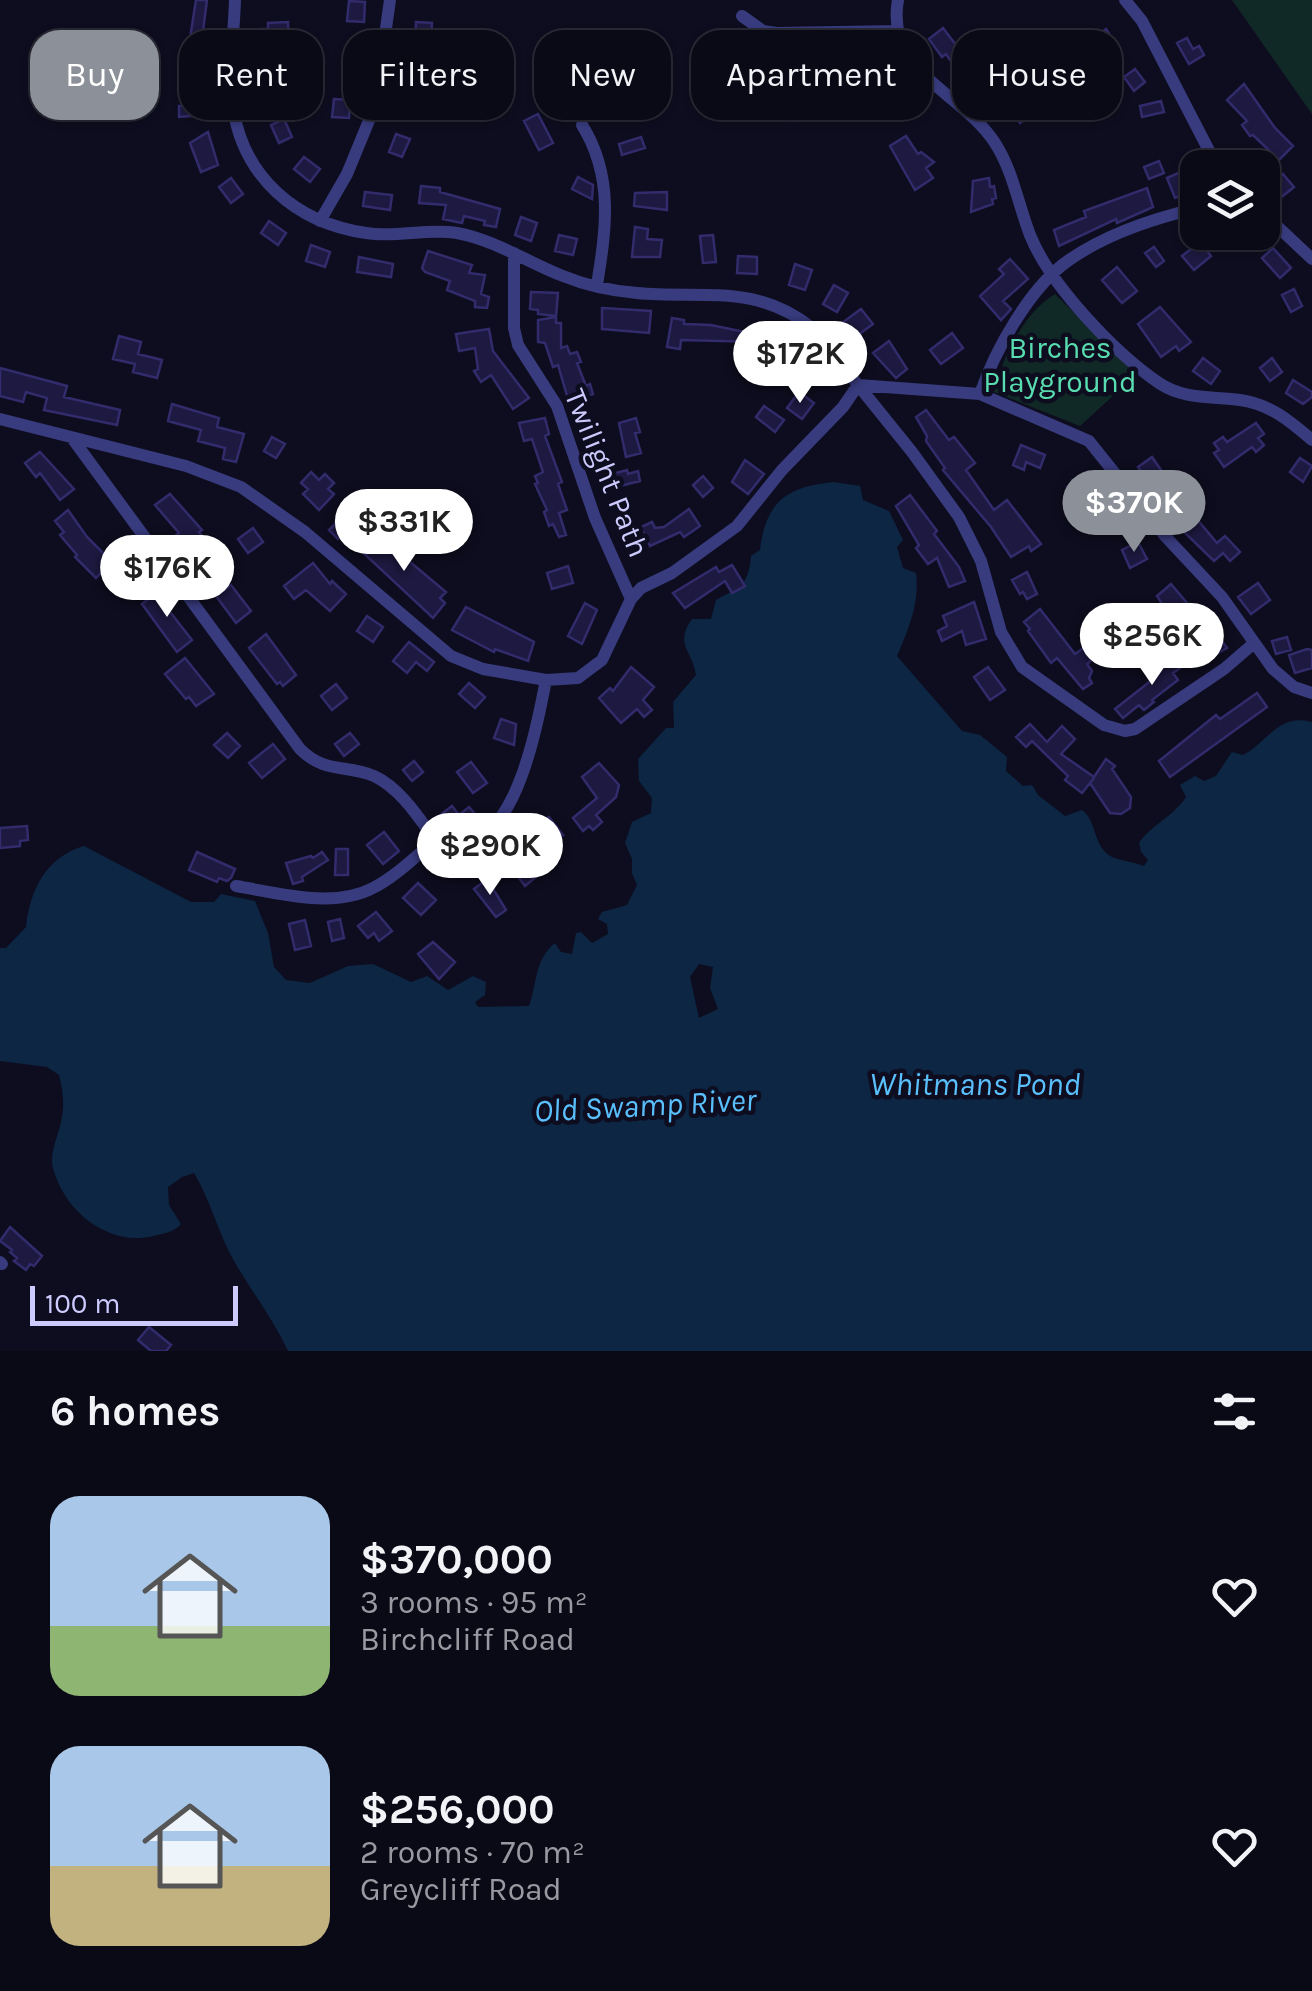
<!DOCTYPE html>
<html lang="en">
<head>
<meta charset="utf-8">
<style>
	:root { --surface:#0a0a17; --page:#181824; --text:#f1f3f6; --muted:#999aa1; --line:#2a2b36; --accent:#8c9099 }
	body { margin:0; font-family:Karla,sans-serif; background:var(--page); color:var(--text); height:100vh; display:flex; flex-direction:column; font-size:38px; white-space:nowrap }
	* { box-sizing:border-box; margin:0 }
	p { font-size:32px; color:var(--muted) }
	.icon { flex:none; width:55px; height:55px; fill:none; stroke:currentColor; stroke-width:2; stroke-linecap:round; stroke-linejoin:round }
	.map { position:relative; height:1351px; overflow:hidden }
	.panel { display:flex; flex-direction:column; background:var(--surface); flex:1 }
	.panel>* { flex:none }
	.banner { position:absolute; left:30px; top:30px; width:1252px; height:90px; display:flex; gap:20px }
	.controls { position:absolute; left:1180px; top:150px; display:grid; gap:20px }
	.controls a { display:grid; place-items:center; width:100px; height:100px; border-radius:20px; background:var(--surface); box-shadow:0 2px 8px #0004,0 0 0 2px var(--line); font-size:50px }
	.scale { position:absolute; left:30px; bottom:25px; width:208px; box-sizing:border-box; padding-left:10px; border:5px solid #cdcbfe; border-top:0; font-size:28px; line-height:35px; white-space:nowrap; color:#cdcbfe; -webkit-text-stroke:8px #0e0d1f; paint-order:stroke }
	.price { position:absolute; translate:-50% -85px; padding:0 22px; border-radius:35px; background:#fff; color:#222; font-size:32px; line-height:65px; filter:drop-shadow(0 2px 5px #0008) }
	.price::after { content:''; position:absolute; left:50%; top:60px; width:30px; height:22px; margin-left:-15px; background:inherit; clip-path:polygon(0 0,100% 0,50% 100%) }
	.price.active { background:var(--accent); color:#fff }
	ul { padding:0; list-style:none }
	li { display:flex; align-items:center; gap:30px; height:250px; padding:0 50px }
	li span { display:grid; place-items:center; flex:none; width:280px; height:200px; border-radius:30px; color:#555 }
	li>.icon { margin-inline-start:auto }
	span .icon { width:120px; height:120px; fill:#fffc; stroke-width:1 }
	li b { font-size:42px }
	h2 { display:flex; justify-content:space-between; align-items:center; height:120px; padding:0 50px; font-size:42px }
	.pill { padding:0 35px; border-radius:30px; background:var(--surface); box-shadow:0 2px 8px #0004,0 0 0 2px var(--line); font-size:35px; line-height:90px }
	.pill.active { background:var(--accent); color:#fff }
	.map>svg:first-child { display:block }
	.green { fill:#102926 }
	.water { fill:#0c2643; fill-rule:evenodd }
	.building { fill:#1d1940; stroke:#322b6c; stroke-width:2.5 }
	.lines { fill:none; stroke-linecap:round; stroke-linejoin:round }
	.minor { stroke:#383b7e; stroke-width:12 }
	.labels { text-anchor:middle; stroke-width:9; stroke-linejoin:round; paint-order:stroke }
	.park-label { font-size:30px; fill:#59ddb0; stroke:#0e0d1f }
	.street-label { font-size:30px; fill:#cdcbfe; stroke:#0e0d1f }
	.water-label { font-size:32px; font-style:italic; fill:#5ac0fd; stroke:#0e0d1f }
</style>
</head>
<body>
<div class="map">
<svg width="1312" height="1351" viewBox="0 0 1312 1351">
	<rect width="100%" height="100%" fill="#0e0d1f"/>
	<path class="green" d="M 1232,0 L 1312,0 L 1312,114 Z
		M 1055,294 L 1137,374 L 1080,426 L 994,392 C 1002,358 1024,312 1055,294 Z"/>
	<path class="water" d="M 833,482 L 860,486 L 863,500 L 889,511 L 903,540 L 897,547 L 903,568 L 916,573 C 920,603 908,630 897,656 L 962,731 L 980,735 L 1007,757 L 1006,771 L 1023,786 L 1032,785 L 1038,795 L 1065,816 L 1082,810 C 1098,822 1092,846 1112,857 C 1121,861 1135,862 1144,866 L 1148,860 L 1141,852 L 1139,843 C 1151,825 1174,816 1186,797 L 1180,785 L 1195,776 L 1204,781 L 1216,776 L 1232,752 L 1243,755 C 1268,742 1278,713 1312,722 L 1312,1351 L 288,1351 C 273,1319 252,1292 234,1261 C 218,1233 211,1201 194,1173 L 182,1177 L 168,1187 L 169,1205 L 181,1224 C 173,1233 164,1233 153,1236 C 108,1247 64,1211 53,1168 C 49,1155 58,1136 61,1122 C 65,1106 63,1091 59,1075 L 47,1067 L 0,1061 L 0,948 L 6,948 L 26,927 C 30,890 46,857 84,846 L 191,902 L 214,902 L 221,894 L 255,901 L 268,933 L 274,967 L 286,980 L 310,983 L 348,966 L 373,964 L 411,982 L 427,976 L 448,990 L 473,976 L 486,982 L 485,995 L 475,1002 L 478,1007 L 529,1006 C 537,985 534,960 555,943 L 561,952 L 572,954 L 576,933 L 581,932 L 592,943 L 608,934 L 607,924 L 598,919 L 602,912 L 627,905 L 637,885 L 632,873 L 632,859 L 625,843 L 632,822 L 651,813 L 652,798 L 639,781 L 638,759 L 666,728 L 674,728 L 673,702 L 696,675 C 692,649 674,645 692,619 L 711,619 L 716,600 C 741,586 748,587 751,556 L 760,550 C 766,501 787,487 833,482 ZM 699,964 L 713,967 L 710,988 L 718,1009 L 699,1018 L 690,977 Z"/>
	<path class="building" d="M 196,0 L 207,0 L 203,31 L 209,31 L 207,50 L 192,48 L 193,38 L 190,38 Z
		M 349,1 L 365,2 L 364,22 L 347,21 Z
		M 288,22 L 289,47 L 264,48 L 263,29 L 268,29 L 268,23 Z
		M 416,22 L 432,23 L 430,48 L 415,47 Z
		M 943,28 L 966,58 L 955,67 L 946,54 L 942,57 L 929,39 Z
		M 1106,29 L 1112,38 L 1100,51 L 1091,40 Z
		M 1187,38 L 1193,49 L 1199,46 L 1204,55 L 1189,64 L 1177,43 Z
		M 349,42 L 360,43 L 359,49 L 362,49 L 360,73 L 346,72 Z
		M 862,59 L 880,65 L 877,70 L 889,77 L 881,91 L 862,80 L 858,87 L 849,82 Z
		M 730,62 L 753,83 L 734,101 L 723,89 L 728,85 L 718,74 Z
		M 1135,69 L 1145,82 L 1134,91 L 1124,77 Z
		M 264,75 L 279,75 L 279,96 L 264,95 Z
		M 407,77 L 419,80 L 417,91 L 424,93 L 422,103 L 403,99 Z
		M 618,84 L 629,109 L 610,114 L 608,108 L 603,109 L 600,97 L 605,96 L 604,88 Z
		M 782,84 L 795,94 L 791,99 L 802,108 L 792,121 L 782,112 L 778,116 L 765,105 Z
		M 1244,84 L 1275,128 L 1293,146 L 1279,160 L 1253,135 L 1250,136 L 1242,125 L 1247,121 L 1227,100 Z
		M 206,87 L 207,107 L 203,107 L 203,115 L 179,117 L 179,106 L 191,105 L 190,88 Z
		M 1023,94 L 1035,112 L 1020,123 L 1007,105 Z
		M 334,99 L 350,100 L 349,118 L 332,117 Z
		M 1161,101 L 1164,112 L 1142,117 L 1140,106 Z
		M 538,114 L 553,143 L 539,150 L 524,121 Z
		M 284,119 L 292,137 L 279,143 L 271,125 Z
		M 208,132 L 218,165 L 201,172 L 190,143 Z
		M 396,134 L 410,139 L 402,157 L 389,152 Z
		M 906,136 L 918,154 L 921,152 L 934,162 L 926,168 L 933,178 L 915,190 L 890,146 Z
		M 641,137 L 645,148 L 622,155 L 619,144 Z
		M 304,157 L 320,169 L 310,182 L 294,169 Z
		M 1159,161 L 1164,173 L 1149,179 L 1144,167 Z
		M 1194,166 L 1198,189 L 1175,198 L 1167,178 Z
		M 1283,174 L 1294,187 L 1279,199 L 1268,186 Z
		M 578,177 L 593,185 L 592,199 L 572,189 Z
		M 231,178 L 243,194 L 231,203 L 219,187 Z
		M 989,178 L 990,187 L 994,186 L 996,198 L 992,199 L 993,204 L 971,212 L 973,181 Z
		M 421,186 L 440,188 L 440,192 L 500,209 L 496,227 L 484,225 L 485,221 L 464,216 L 462,223 L 443,219 L 446,205 L 419,203 Z
		M 1147,188 L 1153,207 L 1117,223 L 1116,219 L 1059,246 L 1054,230 L 1086,217 L 1084,211 Z
		M 365,192 L 392,195 L 390,210 L 363,206 Z
		M 667,192 L 667,210 L 634,206 L 635,193 Z
		M 521,217 L 537,223 L 531,241 L 515,235 Z
		M 269,221 L 286,233 L 278,245 L 261,233 Z
		M 635,227 L 648,229 L 647,239 L 662,240 L 660,257 L 632,257 Z
		M 559,235 L 577,239 L 573,255 L 555,251 Z
		M 713,235 L 716,262 L 703,263 L 700,236 Z
		M 1200,242 L 1211,256 L 1194,270 L 1182,256 Z
		M 311,245 L 330,252 L 325,267 L 306,261 Z
		M 1154,247 L 1164,261 L 1156,267 L 1145,253 Z
		M 1273,248 L 1291,268 L 1280,278 L 1262,258 Z
		M 428,251 L 472,265 L 469,273 L 485,275 L 481,294 L 489,297 L 487,308 L 475,307 L 475,301 L 447,290 L 450,281 L 425,272 L 422,268 Z
		M 738,256 L 757,257 L 757,274 L 737,273 Z
		M 359,257 L 393,264 L 391,277 L 357,272 Z
		M 1010,259 L 1028,279 L 1003,301 L 1011,309 L 1001,320 L 980,296 L 1004,274 L 999,269 Z
		M 795,264 L 812,270 L 805,290 L 789,285 Z
		M 1117,267 L 1137,291 L 1122,303 L 1102,280 Z
		M 834,285 L 848,293 L 837,312 L 823,304 Z
		M 1294,289 L 1302,306 L 1291,312 L 1282,295 Z
		M 531,292 L 558,293 L 556,316 L 538,314 L 538,310 L 530,309 Z
		M 1160,307 L 1191,342 L 1179,351 L 1176,346 L 1161,357 L 1138,324 Z
		M 602,308 L 651,311 L 649,333 L 602,329 Z
		M 861,309 L 873,324 L 854,338 L 842,323 Z
		M 556,317 L 556,323 L 561,323 L 561,348 L 567,346 L 570,354 L 577,352 L 581,362 L 577,363 L 586,386 L 590,384 L 593,394 L 568,399 L 558,365 L 553,367 L 545,343 L 538,342 L 538,320 Z
		M 672,318 L 684,320 L 684,324 L 711,325 L 759,335 L 758,342 L 681,340 L 680,349 L 667,347 Z
		M 489,329 L 493,351 L 529,398 L 513,409 L 491,375 L 481,382 L 474,371 L 478,369 L 475,348 L 459,351 L 456,334 Z
		M 952,333 L 963,348 L 941,364 L 930,350 Z
		M 119,336 L 141,342 L 138,354 L 162,360 L 157,378 L 133,372 L 135,364 L 113,359 Z
		M 889,341 L 907,369 L 896,378 L 873,353 Z
		M 815,356 L 826,369 L 806,387 L 791,369 L 804,357 L 808,362 Z
		M 1203,358 L 1220,371 L 1211,384 L 1193,371 Z
		M 1272,358 L 1282,372 L 1270,381 L 1260,368 Z
		M 0,368 L 67,386 L 64,397 L 120,410 L 117,425 L 44,410 L 47,398 L 26,392 L 23,402 L 0,396 Z
		M 1293,380 L 1312,392 L 1312,397 L 1303,404 L 1286,393 Z
		M 799,392 L 814,403 L 802,419 L 787,408 Z
		M 172,404 L 219,418 L 217,427 L 244,434 L 236,462 L 223,459 L 225,448 L 198,441 L 201,430 L 168,421 Z
		M 764,406 L 784,420 L 775,432 L 756,417 Z
		M 926,410 L 949,440 L 954,437 L 975,463 L 966,470 L 994,510 L 1007,500 L 1041,544 L 1031,551 L 1029,546 L 1011,557 L 991,527 L 943,470 L 945,468 L 926,441 L 927,436 L 916,417 Z
		M 545,418 L 549,434 L 545,436 L 562,482 L 558,484 L 567,510 L 559,513 L 566,535 L 559,537 L 553,524 L 549,526 L 544,512 L 547,510 L 535,484 L 538,483 L 535,476 L 543,472 L 532,439 L 524,441 L 519,423 Z
		M 636,418 L 640,432 L 635,433 L 641,453 L 626,457 L 619,423 Z
		M 1256,423 L 1264,434 L 1258,438 L 1264,445 L 1256,452 L 1252,447 L 1224,467 L 1214,453 L 1219,450 L 1214,443 L 1223,437 L 1227,442 Z
		M 272,437 L 285,444 L 276,458 L 264,451 Z
		M 1021,445 L 1045,455 L 1040,468 L 1026,462 L 1024,470 L 1013,465 Z
		M 40,452 L 74,489 L 60,500 L 40,473 L 36,477 L 25,463 Z
		M 1152,457 L 1163,473 L 1149,483 L 1138,467 Z
		M 1300,458 L 1312,466 L 1303,482 L 1290,472 Z
		M 745,460 L 764,474 L 748,494 L 732,482 Z
		M 627,470 L 628,474 L 638,471 L 640,481 L 608,489 L 605,479 L 608,475 Z
		M 311,472 L 319,480 L 325,474 L 334,483 L 328,489 L 334,494 L 319,510 L 303,494 L 308,489 L 301,483 Z
		M 1087,472 L 1103,497 L 1093,504 L 1085,494 L 1077,500 L 1067,487 Z
		M 703,476 L 713,488 L 703,497 L 693,485 Z
		M 170,494 L 202,530 L 199,532 L 209,545 L 190,559 L 170,540 L 179,533 L 155,505 Z
		M 910,495 L 937,531 L 934,534 L 959,567 L 965,581 L 949,587 L 937,558 L 928,564 L 916,548 L 919,545 L 896,506 Z
		M 689,509 L 700,526 L 684,537 L 680,532 L 650,546 L 641,527 L 652,522 L 655,528 L 664,527 Z
		M 68,510 L 87,537 L 119,569 L 129,562 L 140,577 L 127,586 L 123,580 L 114,586 L 103,571 L 96,578 L 75,557 L 77,555 L 60,535 L 64,532 L 55,521 Z
		M 1185,511 L 1192,519 L 1195,517 L 1217,543 L 1225,536 L 1240,552 L 1230,561 L 1223,553 L 1214,561 L 1181,529 L 1184,526 L 1176,518 Z
		M 347,512 L 356,522 L 338,539 L 329,530 Z
		M 253,528 L 263,542 L 248,553 L 238,539 Z
		M 369,535 L 375,539 L 378,535 L 446,592 L 440,598 L 445,603 L 433,618 L 358,548 Z
		M 1138,542 L 1147,559 L 1130,568 L 1122,550 Z
		M 313,563 L 330,584 L 332,581 L 346,594 L 330,611 L 306,590 L 294,599 L 284,586 Z
		M 732,565 L 745,586 L 732,593 L 725,581 L 685,608 L 673,593 L 716,567 L 719,572 Z
		M 568,566 L 573,583 L 552,589 L 547,573 Z
		M 1027,572 L 1037,594 L 1027,599 L 1023,592 L 1020,594 L 1012,580 Z
		M 1258,583 L 1270,600 L 1251,614 L 1238,597 Z
		M 1171,584 L 1187,603 L 1169,615 L 1157,596 Z
		M 231,585 L 251,611 L 236,623 L 216,596 Z
		M 172,592 L 178,600 L 167,608 L 192,640 L 177,652 L 142,604 L 155,594 L 160,601 Z
		M 974,602 L 986,639 L 966,645 L 962,631 L 942,641 L 938,631 L 947,626 L 943,616 Z
		M 585,603 L 597,610 L 582,644 L 568,636 Z
		M 466,607 L 534,642 L 528,661 L 495,649 L 494,652 L 452,630 Z
		M 1040,609 L 1075,654 L 1099,637 L 1107,647 L 1087,664 L 1092,671 L 1089,678 L 1092,683 L 1083,689 L 1057,658 L 1051,663 L 1028,631 L 1030,629 L 1024,622 Z
		M 367,616 L 383,627 L 373,642 L 357,631 Z
		M 266,634 L 296,675 L 283,686 L 280,682 L 277,684 L 249,648 Z
		M 1216,634 L 1227,648 L 1208,659 L 1199,648 Z
		M 1287,637 L 1291,650 L 1276,654 L 1272,641 Z
		M 409,642 L 434,662 L 427,671 L 416,662 L 407,673 L 393,661 Z
		M 1307,649 L 1312,650 L 1312,668 L 1295,673 L 1289,655 Z
		M 1173,654 L 1183,666 L 1173,673 L 1178,680 L 1152,700 L 1154,702 L 1144,710 L 1139,705 L 1123,718 L 1115,709 L 1157,676 L 1155,672 Z
		M 185,658 L 214,694 L 196,706 L 189,697 L 186,699 L 165,674 Z
		M 631,667 L 654,687 L 643,700 L 652,710 L 644,717 L 637,709 L 621,723 L 599,698 L 610,688 L 613,691 Z
		M 988,667 L 1005,690 L 990,700 L 974,677 Z
		M 469,683 L 485,697 L 475,708 L 459,694 Z
		M 336,684 L 347,698 L 332,710 L 321,696 Z
		M 1257,693 L 1267,707 L 1170,777 L 1159,761 L 1216,715 L 1220,719 Z
		M 501,719 L 516,724 L 514,745 L 494,738 Z
		M 1030,724 L 1047,742 L 1062,726 L 1075,739 L 1061,754 L 1094,777 L 1106,759 L 1115,766 L 1112,769 L 1131,797 L 1130,808 L 1121,814 L 1110,813 L 1090,783 L 1094,778 L 1082,793 L 1065,780 L 1068,776 L 1032,741 L 1026,747 L 1016,737 Z
		M 227,733 L 240,746 L 228,758 L 214,745 Z
		M 350,733 L 359,744 L 344,756 L 335,744 Z
		M 273,744 L 285,759 L 262,778 L 249,763 Z
		M 414,761 L 423,772 L 412,781 L 403,770 Z
		M 471,762 L 487,783 L 473,793 L 457,772 Z
		M 599,763 L 619,785 L 616,797 L 596,815 L 602,822 L 593,830 L 589,826 L 583,831 L 573,818 L 597,798 L 582,777 Z
		M 452,806 L 459,815 L 469,807 L 476,815 L 453,833 L 439,816 Z
		M 549,817 L 563,835 L 550,845 L 536,826 Z
		M 27,826 L 28,840 L 20,841 L 20,846 L 0,848 L 0,828 Z
		M 384,832 L 399,851 L 383,864 L 367,845 Z
		M 336,849 L 348,849 L 348,875 L 335,875 Z
		M 549,849 L 558,859 L 525,886 L 513,870 L 517,867 L 515,864 L 526,855 L 533,863 Z
		M 197,852 L 235,869 L 231,878 L 227,881 L 219,878 L 217,882 L 189,870 Z
		M 322,852 L 328,860 L 302,877 L 303,881 L 293,884 L 286,863 L 311,856 L 313,858 Z
		M 487,879 L 506,910 L 496,917 L 474,889 Z
		M 418,883 L 436,900 L 421,915 L 403,898 Z
		M 376,912 L 392,931 L 379,941 L 374,933 L 368,938 L 358,926 Z
		M 340,919 L 344,938 L 332,941 L 328,922 Z
		M 305,920 L 311,946 L 295,950 L 289,924 Z
		M 433,942 L 455,962 L 439,979 L 418,954 Z
		M 10,1227 L 42,1256 L 34,1266 L 30,1264 L 26,1270 L 14,1261 L 17,1258 L 10,1252 L 12,1250 L 0,1241 Z
		M 149,1327 L 171,1345 L 166,1351 L 151,1351 L 138,1340 Z"/>
	<g class="lines">
		<path class="minor" d="M 235,0 C 234,35 228,72 233,107 C 243,177 296,223 366,233 C 396,238 427,228 457,233 C 495,240 527,262 563,276 C 585,285 613,291 637,293 C 702,299 756,283 812,328 L 912,452 L 959,517 L 981,561 L 1001,632 L 1022,667 L 1104,725 L 1125,731 L 1135,729 L 1224,669 L 1253,644
			M 898,0 C 885,73 962,92 995,143 C 1013,171 1018,204 1030,235 C 1050,285 1115,353 1159,383 C 1184,400 1213,396 1240,400 C 1270,404 1290,421 1312,440
			M 1125,0 L 1142,21 L 1218,168
			M 742,16 L 763,31 L 777,33 L 898,31
			M 582,125 C 614,176 606,229 597,285
			M 1262,219 L 1277,226 L 1312,259
			M 320,221 L 347,174 L 375,106 L 390,0
			M 514,253 L 514,328 L 518,345 L 557,406 L 595,518 L 631,599
			M 980,394 C 995,350 1030,287 1069,260 C 1105,235 1155,218 1198,208
			M 0,419 L 186,466 L 241,487 L 305,532 L 451,656 L 483,669 L 546,680 L 578,678 L 602,660 L 631,599 L 641,588 L 672,573 L 737,526 L 782,470 L 843,407 L 858,385 L 980,394 L 1089,441 L 1165,536 L 1222,597 L 1273,669 L 1294,687 L 1312,693
			M 72,438 L 300,749 C 325,774 345,764 374,776 C 400,788 419,818 435,840
			M 236,886 C 278,893 333,909 373,888 C 396,876 415,857 435,840 C 512,873 536,729 546,680
			M 0,1262 L 2,1264"/>
	</g>
	<g class="labels">
		<g class="park-label">
			<text x="1060" y="358">Birches<tspan x="1060" dy="34">Playground</tspan></text>
		</g>
		<g class="street-label">
			<text transform="translate(607 473) rotate(68)" y="10">Twilight Path</text>
		</g>
		<g class="water-label">
			<text x="975" y="1095">Whitmans Pond</text>
			<text transform="translate(645 1105) rotate(-3)" y="11">Old Swamp River</text>
		</g>
	</g>
</svg>
<div class="controls">
<a><svg class="icon" aria-label="layers" viewBox="0 0 24 24"><path d="M12 4l9 5-9 5-9-5zM3 14l9 5 9-5"/></svg></a>
</div>
<div class="scale">100 m</div>
<b class="price" style="left:800px;top:406px">$172K</b>
<b class="price active" style="left:1134px;top:555px">$370K</b>
<b class="price" style="left:404px;top:574px">$331K</b>
<b class="price" style="left:167px;top:620px">$176K</b>
<b class="price" style="left:1152px;top:688px">$256K</b>
<b class="price" style="left:490px;top:898px">$290K</b>
<div class="banner">
<a class="pill active">Buy</a>
<a class="pill">Rent</a>
<a class="pill">Filters</a>
<a class="pill">New</a>
<a class="pill">Apartment</a>
<a class="pill">House</a>
</div>
</div>
<section class="panel">
<h2>6 homes<svg class="icon" aria-label="filters" viewBox="0 0 24 24"><path d="M4 7h16M4 17h16"/><circle cx="9" cy="7" r="2"/><circle cx="15" cy="17" r="2"/></svg></h2>
<ul>
<li><span style="background:linear-gradient(#a9c7e8 65%,#8fb573 0)"><svg class="icon" aria-label="home" viewBox="0 0 24 24"><path d="M3 11l9-7 9 7M6 9v11h12V9"/></svg></span><div><b>$370,000</b><p>3 rooms · 95 m²</p><p>Birchcliff Road</p></div><svg class="icon" aria-label="heart" viewBox="0 0 24 24"><path d="M12 20l-8-8c-3-5 5-10 8-4 3-6 11-1 8 4z"/></svg></li>
<li><span style="background:linear-gradient(#a9c7e8 60%,#c2b280 0)"><svg class="icon" aria-label="home" viewBox="0 0 24 24"><path d="M3 11l9-7 9 7M6 9v11h12V9"/></svg></span><div><b>$256,000</b><p>2 rooms · 70 m²</p><p>Greycliff Road</p></div><svg class="icon" aria-label="heart" viewBox="0 0 24 24"><path d="M12 20l-8-8c-3-5 5-10 8-4 3-6 11-1 8 4z"/></svg></li>
</ul>
</section>
</body>
</html>
